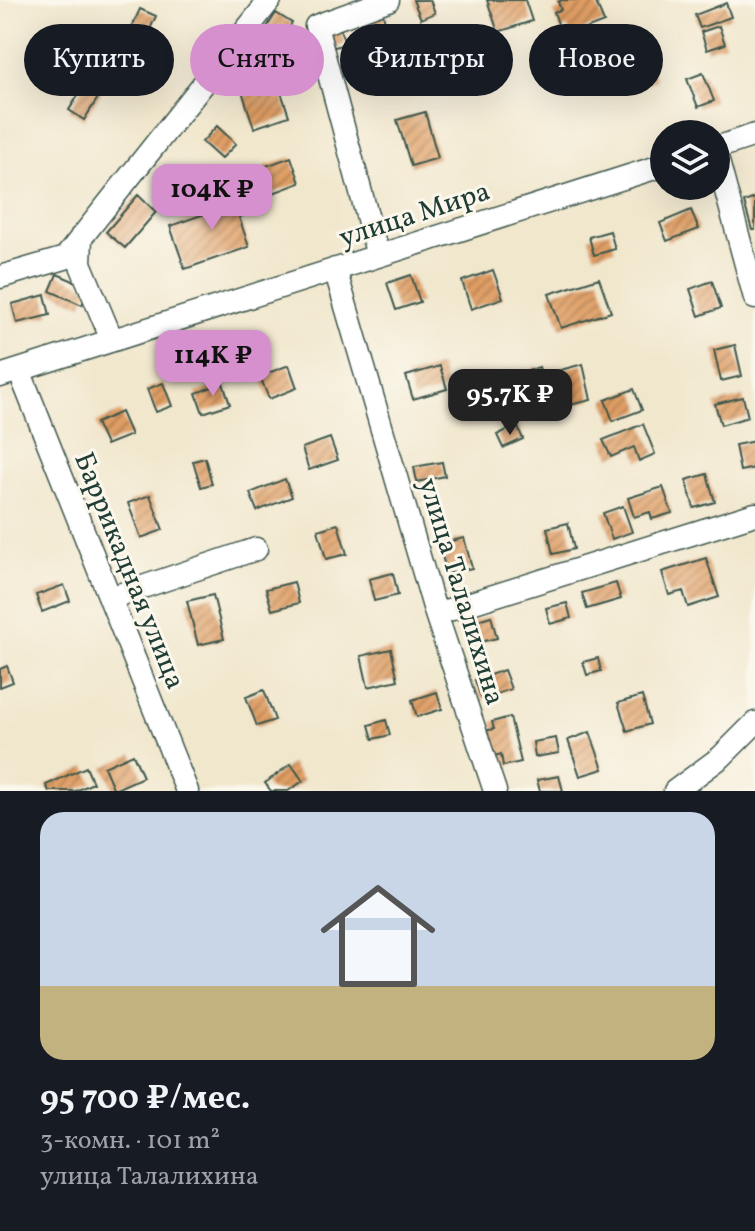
<!DOCTYPE html>
<html lang="ru">
<head>
<meta charset="utf-8">
<style>
	:root { --surface:#171b24; --page:#20242c; --text:#f1f3f6; --muted:#9ea1a6; --line:#363941; --accent:#d690ce }
	body { margin:0; font-family:Vollkorn,serif; background:var(--page); color:var(--text); height:100vh; display:flex; flex-direction:column; font-size:30px; white-space:nowrap }
	* { box-sizing:border-box; margin:0 }
	p { font-size:26px; color:var(--muted) }
	.icon { flex:none; width:44px; height:44px; fill:none; stroke:currentColor; stroke-width:2; stroke-linecap:round; stroke-linejoin:round }
	.map { position:relative; height:791px; overflow:hidden }
	.side { display:flex; flex-direction:column; background:var(--surface); flex:1 }
	.side>* { flex:none }
	.banner { position:absolute; left:24px; top:24px; width:708px; height:72px; display:flex; gap:16px }
	.fabs { position:absolute; left:650px; top:120px; display:grid; gap:16px }
	.fabs a { display:grid; place-items:center; width:80px; height:80px; border-radius:50%; background:var(--surface); box-shadow:0 8px 32px #0002; font-size:40px }
	.price { position:absolute; translate:-50% -68px; padding:0 18px; border-radius:16px; background:var(--accent); color:#111; font-size:26px; line-height:52px; filter:drop-shadow(0 2px 4px #0008) }
	.price::after { content:''; position:absolute; left:50%; top:48px; width:24px; height:18px; margin-left:-12px; background:inherit; clip-path:polygon(0 0,100% 0,50% 100%) }
	.price.current { background:#222; color:#fff }
	ul { padding:0; list-style:none }
	li { display:grid; align-content:center; gap:16px; height:424px; padding:0 40px }
	li+li { border-top:2px solid var(--line) }
	li span { display:grid; place-items:center; height:248px; border-radius:24px; color:#555 }
	li>.icon { margin-inline-start:auto }
	span .icon { width:144px; height:144px; fill:#fffc; stroke-width:1 }
	li b { font-size:34px }
	.chip { padding:0 28px; border-radius:36px; background:var(--surface); box-shadow:0 8px 32px #0002; font-size:28px; line-height:72px }
	.chip.current { background:var(--accent); color:#111 }
	.map>svg:first-child { display:block }
	.building { fill:url(#building-hatch) }
	.lines { fill:none; stroke-linecap:round; stroke-linejoin:round }
	.minor-casing { stroke:#3e564b; stroke-width:25 }
	.minor { stroke:#fff; stroke-width:22 }
	.labels { text-anchor:middle; stroke-width:6; stroke-linejoin:round; paint-order:stroke }
	.street-label { font-size:28px; fill:#1f3d34; stroke:#fbf7ec }
</style>
</head>
<body>
<div class="map">
<svg width="755" height="791" viewBox="0 0 755 791">
	<defs>
		<pattern id="building-hatch" width="6" height="6" patternUnits="userSpaceOnUse" patternTransform="scale(2)"><rect width="6" height="6" fill="#df9d63"/><path d="M-1 1l2-2M0 6l6-6M5 7l2-2" fill="none" stroke="#b48152"/></pattern>
	</defs>
	<rect width="100%" height="100%" fill="#fbf7ec"/>
	<filter id="ink" filterUnits="userSpaceOnUse"><feTurbulence type="fractalNoise" baseFrequency=".0125" numOctaves="2"/><feDisplacementMap in="SourceGraphic" scale="16" xChannelSelector="R" yChannelSelector="G"/><feConvolveMatrix kernelMatrix="1 2 1 2 8 2 1 2 1" color-interpolation-filters="sRGB"/></filter>
	<filter id="wash" filterUnits="userSpaceOnUse"><feTurbulence type="fractalNoise" baseFrequency=".006" numOctaves="4" result="noise"/><feDisplacementMap in="SourceGraphic" scale="32" xChannelSelector="R" yChannelSelector="G"/><feGaussianBlur stdDeviation="1.8" result="paint"/><feColorMatrix in="noise" values="0 0 0 0 0 0 0 0 0 0 0 0 0 0 0 0 0 1.4 0 .05"/><feComposite in="paint" operator="in"/></filter>
	<g filter="url(#wash)">
		<rect width="100%" height="100%" fill="#f1e7cd"/>
		<g id="blocks">
			<path class="building" d="M 413,0 L 430,0 L 435,13 L 421,19 Z
				M 487,0 L 525,0 L 532,21 L 498,32 Z
				M 562,0 L 595,0 L 604,22 L 570,35 L 568,27 L 560,30 L 554,12 L 561,10 L 558,2 Z
				M 726,3 L 731,17 L 700,28 L 695,15 Z
				M 140,9 L 156,16 L 146,38 L 130,31 Z
				M 382,10 L 385,22 L 359,28 L 356,18 Z
				M 276,13 L 292,23 L 276,48 L 260,38 Z
				M 339,25 L 345,44 L 331,48 L 325,30 Z
				M 719,26 L 725,44 L 707,50 L 701,32 Z
				M 398,39 L 407,70 L 379,78 L 370,48 Z
				M 646,49 L 656,80 L 638,86 L 628,55 Z
				M 703,73 L 714,101 L 698,107 L 687,79 Z
				M 277,80 L 289,116 L 254,128 L 242,91 Z
				M 86,83 L 101,93 L 84,120 L 69,110 Z
				M 425,112 L 438,158 L 411,166 L 397,120 Z
				M 217,126 L 236,144 L 221,159 L 202,142 Z
				M 291,157 L 300,183 L 273,193 L 263,167 Z
				M 239,190 L 248,214 L 239,217 L 249,247 L 185,269 L 170,226 L 219,209 L 215,199 Z
				M 138,195 L 156,212 L 125,248 L 106,232 Z
				M 755,198 L 755,230 L 752,230 L 744,202 Z
				M 691,210 L 699,229 L 667,241 L 660,223 Z
				M 610,231 L 615,249 L 594,255 L 589,237 Z
				M 493,270 L 503,298 L 471,309 L 462,281 Z
				M 57,274 L 90,288 L 82,305 L 50,291 Z
				M 411,275 L 420,302 L 396,310 L 387,283 Z
				M 599,278 L 611,312 L 561,328 L 549,294 Z
				M 712,281 L 721,308 L 699,316 L 690,289 Z
				M 45,295 L 50,315 L 17,323 L 12,304 Z
				M 735,345 L 742,376 L 721,381 L 714,350 Z
				M 583,364 L 591,400 L 561,407 L 553,372 Z
				M 289,365 L 297,388 L 269,399 L 260,376 Z
				M 440,366 L 447,389 L 413,399 L 406,376 Z
				M 539,367 L 549,396 L 520,406 L 510,377 Z
				M 163,383 L 172,406 L 156,412 L 147,389 Z
				M 223,383 L 230,404 L 203,413 L 196,393 Z
				M 634,389 L 642,410 L 613,421 L 605,400 Z
				M 743,397 L 748,417 L 721,425 L 715,404 Z
				M 121,412 L 131,435 L 106,445 L 96,423 Z
				M 643,424 L 655,454 L 639,461 L 634,447 L 611,457 L 603,440 Z
				M 517,425 L 523,439 L 503,448 L 497,435 Z
				M 330,438 L 338,460 L 309,470 L 302,448 Z
				M 755,441 L 755,468 L 740,471 L 735,445 Z
				M 205,458 L 212,484 L 201,487 L 193,461 Z
				M 442,462 L 445,476 L 417,482 L 414,467 Z
				M 707,474 L 715,502 L 694,508 L 686,480 Z
				M 285,479 L 292,497 L 257,511 L 250,493 Z
				M 663,487 L 672,513 L 652,519 L 650,512 L 634,517 L 628,498 Z
				M 150,495 L 163,530 L 141,538 L 128,503 Z
				M 623,506 L 632,532 L 612,539 L 603,513 Z
				M 568,523 L 574,549 L 553,554 L 547,528 Z
				M 338,524 L 347,554 L 326,559 L 318,530 Z
				M 464,538 L 472,568 L 447,574 L 439,544 Z
				M 706,558 L 719,597 L 688,607 L 683,591 L 669,595 L 662,572 Z
				M 393,573 L 398,595 L 374,601 L 369,579 Z
				M 294,582 L 299,603 L 272,610 L 266,589 Z
				M 616,583 L 621,599 L 587,609 L 582,593 Z
				M 64,585 L 70,601 L 42,612 L 36,595 Z
				M 213,595 L 224,639 L 198,645 L 187,601 Z
				M 567,603 L 571,618 L 550,624 L 546,608 Z
				M 491,616 L 497,638 L 472,644 L 467,623 Z
				M 391,649 L 398,680 L 368,687 L 361,656 Z
				M 598,658 L 601,671 L 587,675 L 583,662 Z
				M 7,666 L 13,682 L 0,687 L 0,669 Z
				M 504,670 L 511,689 L 482,699 L 475,680 Z
				M 264,690 L 275,720 L 257,726 L 246,697 Z
				M 437,692 L 442,709 L 417,717 L 412,700 Z
				M 642,696 L 650,724 L 627,731 L 618,703 Z
				M 510,717 L 521,762 L 503,766 L 501,754 L 491,757 L 484,731 L 494,729 L 492,722 Z
				M 386,720 L 390,735 L 373,739 L 369,725 Z
				M 590,732 L 603,769 L 580,776 L 568,740 Z
				M 556,738 L 559,753 L 535,757 L 533,742 Z
				M 133,754 L 143,777 L 114,790 L 104,767 Z
				M 291,764 L 303,781 L 288,791 L 271,791 L 265,783 Z
				M 86,767 L 93,783 L 76,791 L 49,791 L 46,785 Z
				M 559,776 L 563,791 L 540,791 L 537,780 Z"/>
		</g>
	</g>
	<g filter="url(#ink)">
		<use href="#blocks" fill-opacity="0" stroke="#3e564b" stroke-width="2"/>
		<g class="lines">
			<g class="minor-casing">
				<path id="minor" d="M 716,148 L 755,135
					M 716,154 L 755,298
					M 81,237 L 80,263 L 112,340
					M 378,256 L 316,26 L 388,0
					M 335,269 L 436,614 L 495,791
					M 0,277 L 65,258 L 270,0
					M 19,370 L 187,791
					M 0,376 L 664,165
					M 110,598 L 256,549
					M 436,614 L 755,514
					M 675,791 L 721,757 L 755,723"/>
			</g>
			<use href="#minor" class="minor"/>
		</g>
	</g>
	<g class="labels">
		<g class="street-label">
			<text transform="translate(414 213) rotate(-18)" y="10">улица Мира</text>
			<text transform="translate(131 570) rotate(68)" y="10">Баррикадная улица</text>
			<text transform="translate(463 591) rotate(73)" y="10">улица Талалихина</text>
		</g>
	</g>
</svg>
<div class="fabs">
<a><svg class="icon" aria-label="layers" viewBox="0 0 24 24"><path d="M12 4l9 5-9 5-9-5zM3 14l9 5 9-5"/></svg></a>
</div>
<b class="price" style="left:212px;top:232px">104K ₽</b>
<b class="price" style="left:213px;top:398px">114K ₽</b>
<b class="price current" style="left:510px;top:437px">95.7K ₽</b>
<div class="banner">
<a class="chip">Купить</a>
<a class="chip current">Снять</a>
<a class="chip">Фильтры</a>
<a class="chip">Новое</a>
</div>
</div>
<section class="side">
<ul>
<li><span style="background:linear-gradient(#c9d6e8 70%,#c2b280 0)"><svg class="icon" aria-label="home" viewBox="0 0 24 24"><path d="M3 11l9-7 9 7M6 9v11h12V9"/></svg></span><div><b>95 700 ₽/мес.</b><p>3-комн. · 101 m²</p><p>улица Талалихина</p></div></li>
</ul>
</section>
</body>
</html>
